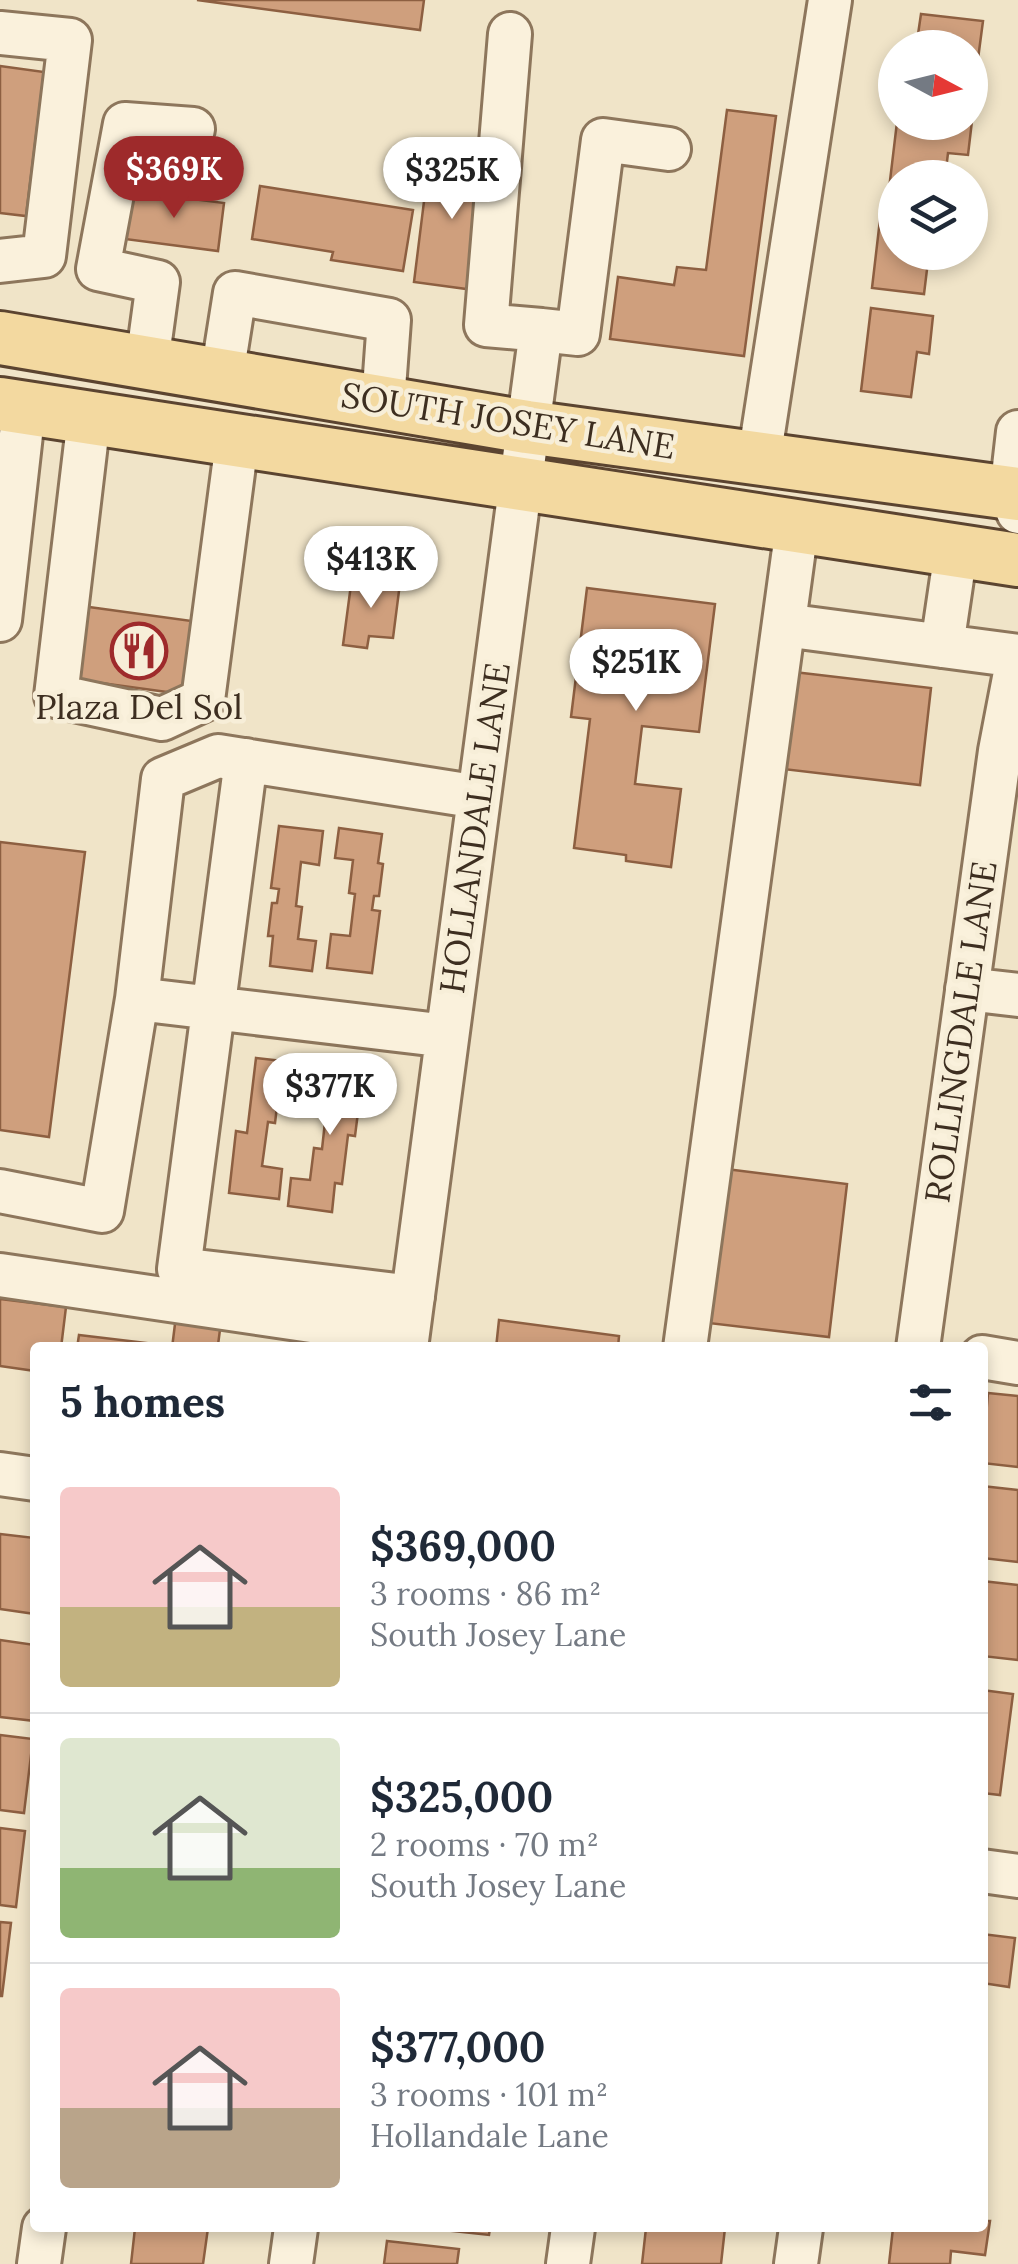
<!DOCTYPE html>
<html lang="en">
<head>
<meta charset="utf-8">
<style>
	:root { --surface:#fff; --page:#f2f2f3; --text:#1f2937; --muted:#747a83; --line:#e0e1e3; --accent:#9e2a2b }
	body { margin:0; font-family:Lora,serif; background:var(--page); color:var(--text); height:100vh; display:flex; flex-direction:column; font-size:38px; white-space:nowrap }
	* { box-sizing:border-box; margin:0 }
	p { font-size:32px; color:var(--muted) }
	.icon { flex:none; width:55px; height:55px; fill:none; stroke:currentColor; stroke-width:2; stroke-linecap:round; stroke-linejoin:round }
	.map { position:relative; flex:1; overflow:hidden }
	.panel { position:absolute; left:30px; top:1342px; width:958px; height:890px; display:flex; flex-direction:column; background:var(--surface); border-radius:10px; box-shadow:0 5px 15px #0003 }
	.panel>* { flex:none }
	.needle { width:65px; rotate:97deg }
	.fabs { position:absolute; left:878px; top:30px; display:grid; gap:20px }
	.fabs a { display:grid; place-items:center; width:110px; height:110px; border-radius:50%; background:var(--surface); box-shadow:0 5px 15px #0003; font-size:50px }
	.price { position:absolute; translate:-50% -85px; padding:0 22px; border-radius:35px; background:#fff; color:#222; font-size:32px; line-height:65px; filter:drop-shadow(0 2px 5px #0008) }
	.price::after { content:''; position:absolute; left:50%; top:60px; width:30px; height:22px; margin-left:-15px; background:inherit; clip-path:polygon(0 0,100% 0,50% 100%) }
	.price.active { background:var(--accent); color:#fff }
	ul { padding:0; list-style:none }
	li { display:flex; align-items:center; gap:30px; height:250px; padding:0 30px }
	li+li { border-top:2px solid var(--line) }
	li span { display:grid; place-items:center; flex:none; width:280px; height:200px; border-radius:10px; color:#555 }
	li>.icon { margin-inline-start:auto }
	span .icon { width:120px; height:120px; fill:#fffc; stroke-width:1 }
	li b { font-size:42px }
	h2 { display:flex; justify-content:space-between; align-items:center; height:120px; padding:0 30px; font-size:42px }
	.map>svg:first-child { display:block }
	.building { fill:#cf9f7d; stroke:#8d5f41; stroke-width:2.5 }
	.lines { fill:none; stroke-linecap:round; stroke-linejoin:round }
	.minor-casing { stroke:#8d765c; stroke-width:48 }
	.major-casing { stroke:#5b4430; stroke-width:58 }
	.minor { stroke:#faf1dc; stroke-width:42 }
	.major { stroke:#f3d9a0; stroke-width:52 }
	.labels { text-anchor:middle; stroke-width:9; stroke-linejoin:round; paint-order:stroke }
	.street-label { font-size:35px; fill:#3d2e20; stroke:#f7eed8 }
	.poi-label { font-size:35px; fill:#3d2e20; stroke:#f7eed8 }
</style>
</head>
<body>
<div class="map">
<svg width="1018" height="2264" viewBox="0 0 1018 2264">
	<rect width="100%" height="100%" fill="#f0e4c8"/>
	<path class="building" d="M 197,0 L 424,0 L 420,30 Z
		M 921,14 L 983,21 L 978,59 L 970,58 L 970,48 L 916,48 Z
		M 0,66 L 44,72 L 26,216 L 0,213 Z
		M 727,110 L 776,116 L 744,356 L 610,339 L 618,277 L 674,285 L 677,267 L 706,270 Z
		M 970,121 L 972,121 L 968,155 L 948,153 L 945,178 L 895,178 L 895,189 L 889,189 L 897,122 Z
		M 430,153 L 490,161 L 474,290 L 414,282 Z
		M 260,186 L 413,210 L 403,271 L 331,260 L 333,252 L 252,239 Z
		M 131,191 L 224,203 L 218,251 L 125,239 Z
		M 881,211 L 895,213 L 895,252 L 948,252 L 948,255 L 929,253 L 924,294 L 872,288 Z
		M 871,308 L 933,316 L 929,354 L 917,352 L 911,397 L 861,391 Z
		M 352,577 L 400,583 L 393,638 L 369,636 L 367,648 L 343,645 Z
		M 587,588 L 715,604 L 699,732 L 642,726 L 635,784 L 681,789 L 671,867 L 626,861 L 626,855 L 574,848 L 590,719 L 571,717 Z
		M 89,607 L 199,622 L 189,695 L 79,680 Z
		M 794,672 L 931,688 L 920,785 L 783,769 Z
		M 279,826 L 323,831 L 319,865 L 301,862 L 296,906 L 302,907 L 298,939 L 316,941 L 312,971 L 270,966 L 273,936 L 268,936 L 272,903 L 277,903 L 279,889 L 271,888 Z
		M 339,828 L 382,834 L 378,863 L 383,864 L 379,896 L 374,896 L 372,910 L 380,911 L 372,973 L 327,968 L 331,934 L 350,936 L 355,894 L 349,893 L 353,860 L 335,858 Z
		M 0,842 L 85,852 L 49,1137 L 0,1130 Z
		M 256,1058 L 301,1063 L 297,1093 L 279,1090 L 275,1123 L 268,1122 L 262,1166 L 282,1169 L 279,1199 L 229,1193 L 236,1131 L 247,1133 Z
		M 315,1068 L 363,1073 L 355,1136 L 348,1135 L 342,1184 L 335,1183 L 332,1212 L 288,1206 L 291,1178 L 310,1180 L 314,1148 L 322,1149 L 327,1104 L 310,1102 Z
		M 718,1168 L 847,1184 L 829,1337 L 700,1322 Z
		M 0,1299 L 66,1307 L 61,1348 L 35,1348 L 35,1371 L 0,1366 Z
		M 176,1316 L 221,1322 L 218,1345 L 235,1348 L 172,1348 Z
		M 499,1320 L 619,1336 L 618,1348 L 496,1348 Z
		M 79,1335 L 155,1344 L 154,1348 L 77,1348 Z
		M 988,1393 L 1018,1396 L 1018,1467 L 982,1463 Z
		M 982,1486 L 1018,1490 L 1018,1562 L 982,1558 Z
		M 0,1534 L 35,1538 L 35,1614 L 0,1609 Z
		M 982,1581 L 1018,1585 L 1018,1660 L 982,1656 Z
		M 0,1640 L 35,1645 L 35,1721 L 0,1717 Z
		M 982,1690 L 1013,1694 L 1000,1795 L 982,1793 Z
		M 0,1735 L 33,1739 L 24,1813 L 0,1810 Z
		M 0,1828 L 25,1831 L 16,1907 L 0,1905 Z
		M 0,1922 L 11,1923 L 2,1996 L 0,1996 Z
		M 982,1934 L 1015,1938 L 1009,1987 L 982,1983 Z
		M 982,2221 L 990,2221 L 985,2255 L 951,2251 L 950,2264 L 889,2264 L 893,2228 L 982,2228 Z
		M 135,2228 L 208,2228 L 203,2264 L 131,2264 Z
		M 425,2228 L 490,2228 L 489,2235 Z
		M 646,2228 L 725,2228 L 721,2264 L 642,2264 Z
		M 387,2241 L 459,2249 L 457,2264 L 384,2264 Z"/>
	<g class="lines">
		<g class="minor-casing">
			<path id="minor" d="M 0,33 L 70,40 L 44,256 L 0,261
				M 541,330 L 578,334 L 603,140 L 669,149
				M 147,363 L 158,282 L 98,269 L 125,124 L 193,129
				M 222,375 L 235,293 L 389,320 L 383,402
				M 89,418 L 56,696 L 162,719 L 203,700 L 237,442
				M 1018,432 L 1011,493 L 1018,512
				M 759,459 L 830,0
				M 0,620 L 24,408
				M 784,625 L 1018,656
				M 942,646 L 956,551
				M 246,760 L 179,1269 L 413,1297
				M 967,989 L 1018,995
				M 137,999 L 447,1036
				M 0,1191 L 102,1211 L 137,999 L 163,779 L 218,756 L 479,797
				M 0,1275 L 407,1335
				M 406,1348 L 541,330 L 486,325 L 510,34
				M 685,1348 L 797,527
				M 918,1348 L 1000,751 L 1018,657
				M 982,1357 L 1018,1363
				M 0,1474 L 35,1479
				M 982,1871 L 1018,1876
				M 39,2264 L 44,2228
				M 291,2264 L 296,2228
				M 568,2264 L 573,2228
				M 796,2264 L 801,2228"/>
		</g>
		<g class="major-casing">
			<path id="major" d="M 0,338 L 527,427 L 1018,494
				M 0,404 L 1018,560"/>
		</g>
		<use href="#minor" class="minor"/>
		<use href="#major" class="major"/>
	</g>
	<defs>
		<g id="restaurant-ring" transform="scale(2.875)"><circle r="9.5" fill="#f7eed8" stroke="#9e2a2b" stroke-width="1.5"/><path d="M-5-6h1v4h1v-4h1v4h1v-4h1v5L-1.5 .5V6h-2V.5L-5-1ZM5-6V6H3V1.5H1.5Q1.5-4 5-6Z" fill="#9e2a2b"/></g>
	</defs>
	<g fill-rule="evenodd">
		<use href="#restaurant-ring" x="139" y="651"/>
	</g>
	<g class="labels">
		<g class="street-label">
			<text transform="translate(508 421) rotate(9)" y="12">SOUTH JOSEY LANE</text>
			<text transform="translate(475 828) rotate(-82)" y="12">HOLLANDALE LANE</text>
			<text transform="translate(961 1032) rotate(-82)" y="12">ROLLINGDALE LANE</text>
		</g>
		<g class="poi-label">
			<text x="139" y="719">Plaza Del Sol</text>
		</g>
	</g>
</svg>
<div class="fabs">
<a><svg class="needle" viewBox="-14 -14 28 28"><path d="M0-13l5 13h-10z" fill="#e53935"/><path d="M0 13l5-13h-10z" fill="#747a83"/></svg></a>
<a><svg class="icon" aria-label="layers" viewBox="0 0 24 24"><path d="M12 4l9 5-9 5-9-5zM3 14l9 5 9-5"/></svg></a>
</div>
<b class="price active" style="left:174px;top:221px">$369K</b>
<b class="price" style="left:452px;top:222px">$325K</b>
<b class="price" style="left:371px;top:611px">$413K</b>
<b class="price" style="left:636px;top:714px">$251K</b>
<b class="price" style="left:330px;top:1138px">$377K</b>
<section class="panel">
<h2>5 homes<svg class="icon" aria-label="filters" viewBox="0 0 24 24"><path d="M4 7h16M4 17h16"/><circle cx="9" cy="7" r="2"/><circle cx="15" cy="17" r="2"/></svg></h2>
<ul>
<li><span style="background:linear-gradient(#f6c9c9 60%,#c2b280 0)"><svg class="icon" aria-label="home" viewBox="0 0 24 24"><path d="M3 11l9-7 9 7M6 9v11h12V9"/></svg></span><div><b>$369,000</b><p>3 rooms · 86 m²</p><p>South Josey Lane</p></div></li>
<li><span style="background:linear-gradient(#dfe7d0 65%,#8fb573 0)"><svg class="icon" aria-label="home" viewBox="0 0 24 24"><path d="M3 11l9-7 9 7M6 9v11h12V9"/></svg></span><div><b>$325,000</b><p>2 rooms · 70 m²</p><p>South Josey Lane</p></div></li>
<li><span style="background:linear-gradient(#f6c9c9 60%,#b9a48a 0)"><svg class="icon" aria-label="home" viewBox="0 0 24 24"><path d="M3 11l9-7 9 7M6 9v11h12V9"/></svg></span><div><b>$377,000</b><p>3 rooms · 101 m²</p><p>Hollandale Lane</p></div></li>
</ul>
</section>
</div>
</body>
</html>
